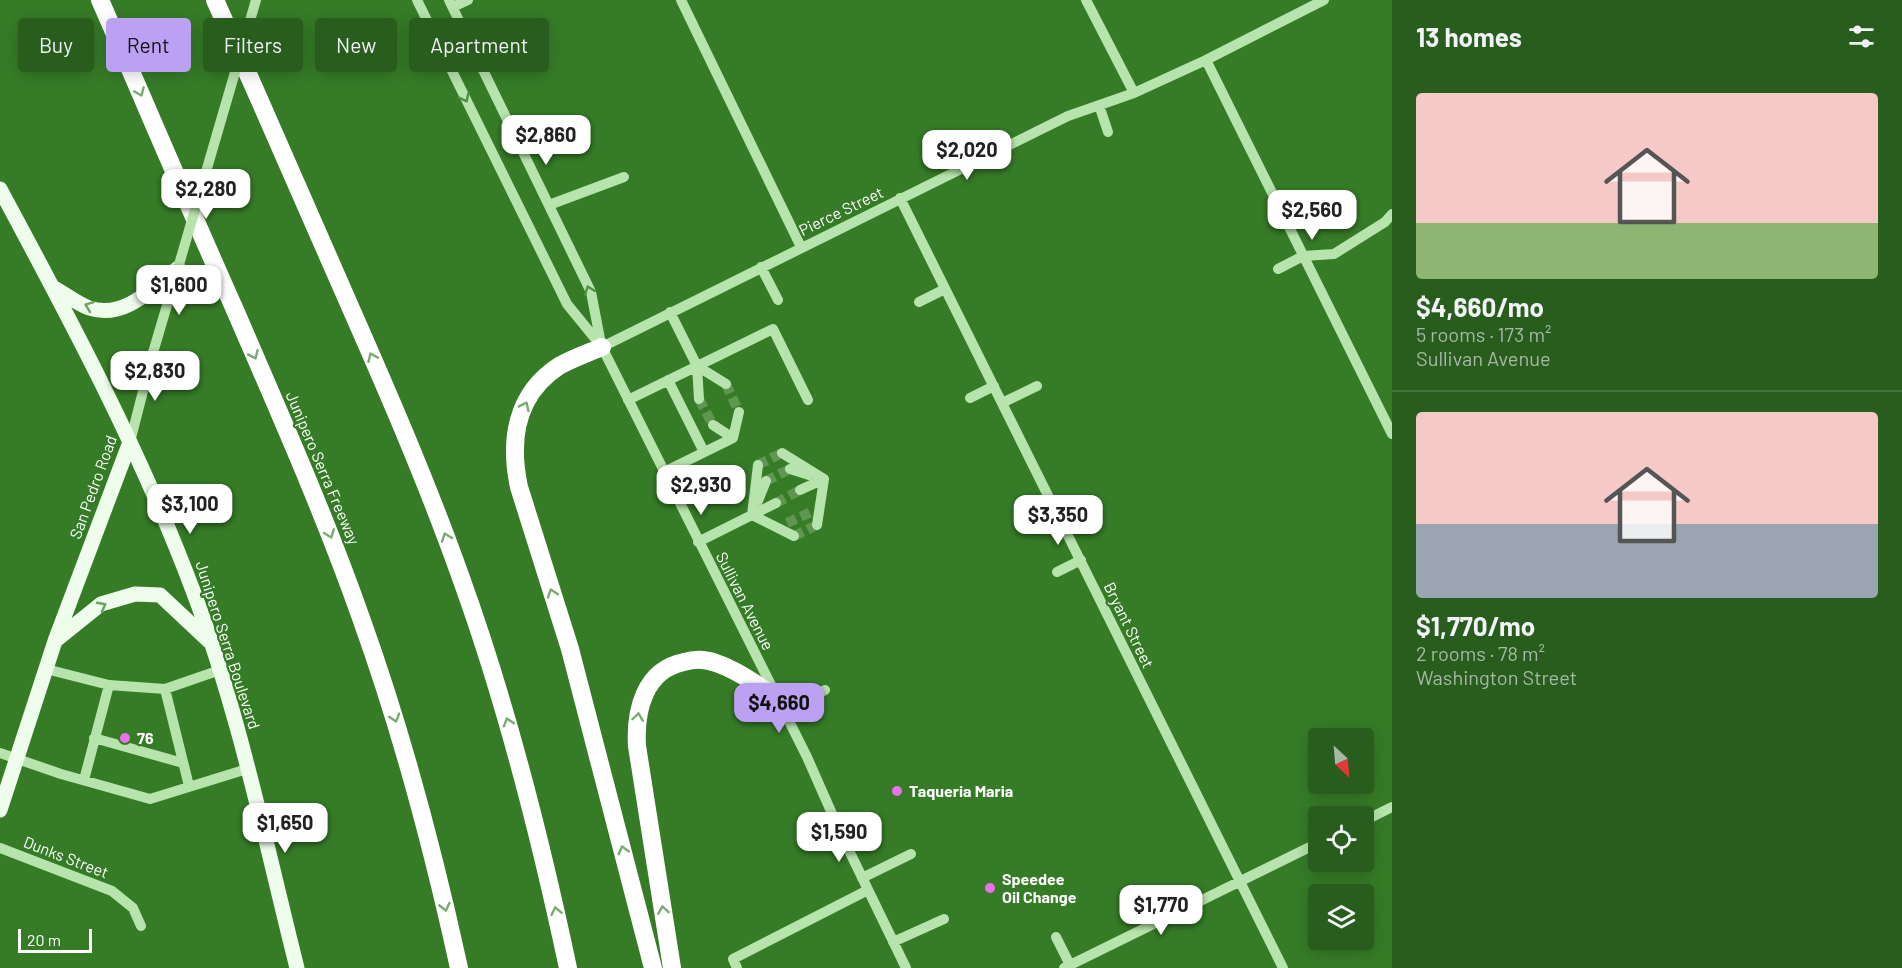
<!DOCTYPE html>
<html lang="en">
<head>
<meta charset="utf-8">
<style>
	:root { --surface:#285d1d; --page:#306326; --text:#f1f3f6; --muted:#a5baa4; --line:#44723b; --accent:#bca0f2 }
	body { margin:0; font-family:Barlow,sans-serif; background:var(--page); color:var(--text); height:100vh; display:flex; flex-direction:column; font-size:22px; white-space:nowrap }
	* { box-sizing:border-box; margin:0 }
	p { font-size:20px; color:var(--muted) }
	.icon { flex:none; width:33px; height:33px; fill:none; stroke:currentColor; stroke-width:2; stroke-linecap:round; stroke-linejoin:round }
	.map { position:relative; flex:1; overflow:hidden }
	.side { display:flex; flex-direction:column; background:var(--surface); width:510px }
	.side>* { flex:none }
	.banner { position:absolute; left:18px; top:18px; width:570px; height:54px; display:flex; gap:12px }
	.needle { width:39px; rotate:154deg }
	.fabs { position:absolute; left:1308px; top:728px; display:grid; gap:12px }
	.fabs a { display:grid; place-items:center; width:66px; height:66px; border-radius:6px; background:var(--surface); box-shadow:0 3px 15px #0003; font-size:30px }
	.scale { position:absolute; left:18px; bottom:15px; width:74px; box-sizing:border-box; padding-left:6px; border:3px solid #fff; border-top:0; font-size:16px; line-height:21px; white-space:nowrap; color:#fff; -webkit-text-stroke:4px #367c27; paint-order:stroke }
	.price { position:absolute; translate:-50% -51px; padding:0 14px; border-radius:12px; background:#fff; color:#222; font-size:20px; line-height:39px; filter:drop-shadow(0 2px 3px #0008) }
	.price::after { content:''; position:absolute; left:50%; top:36px; width:18px; height:14px; margin-left:-9px; background:inherit; clip-path:polygon(0 0,100% 0,50% 100%) }
	.price.selected { background:var(--accent); color:#111 }
	ul { padding:0; list-style:none }
	li { display:grid; align-content:center; gap:12px; height:318px; padding:0 24px }
	li+li { border-top:2px solid var(--line) }
	li span { display:grid; place-items:center; height:186px; border-radius:6px; color:#555 }
	li>.icon { margin-inline-start:auto }
	span .icon { width:108px; height:108px; fill:#fffc; stroke-width:1 }
	li b { font-size:26px }
	h2 { display:flex; justify-content:space-between; align-items:center; height:72px; padding:0 24px; font-size:26px }
	.pill { padding:0 21px; border-radius:6px; background:var(--surface); box-shadow:0 3px 15px #0003; font-size:21px; line-height:54px }
	.pill.selected { background:var(--accent); color:#111 }
	main { display:flex; flex:1; min-height:0 }
	.map>svg:first-child { display:block }
	.lines { fill:none; stroke-linecap:round; stroke-linejoin:round }
	.minor-tunnel { stroke:#5e9652; stroke-width:10; stroke-dasharray:10 5; stroke-linecap:butt }
	.minor { stroke:#b7e4ac; stroke-width:10 }
	.major { stroke:#eefcec; stroke-width:15 }
	.highway { stroke:#fff; stroke-width:18 }
	.minor-bridge { stroke:#b7e4ac; stroke-width:10 }
	.oneway { stroke:#7caa73 }
	.oneway2 { stroke:#509142 }
	.oneway3 { stroke:#6da262 }
	.poi-dot { fill:#e972ec; stroke:#367c27; stroke-width:2 }
	.labels { text-anchor:middle; stroke-width:4.5; stroke-linejoin:round; paint-order:stroke }
	.street-label { font-size:16px; fill:#fff; stroke:#367c27 }
	.poi-label { font-size:16px; font-weight:bold; fill:#fff; stroke:#367c27; text-anchor:start }
</style>
</head>
<body>
<main>
<div class="map">
<svg width="1392" height="968" viewBox="0 0 1392 968">
	<rect width="100%" height="100%" fill="#367c27"/>
	<g class="lines">
		<path class="minor-tunnel" d="M 726,384 L 739,412
			M 699,399 L 713,425
			M 758,465 L 782,453
			M 766,481 L 790,469
			M 776,503 L 800,490
			M 787,523 L 811,512
			M 794,536 L 817,525"/>
		<path class="minor" d="M 417,0 L 567,304 L 602,347 L 807,757 L 841,834 L 906,968
			M 449,0 L 591,292 L 601,344
			M 681,0 L 801,247
			M 1086,0 L 1134,93
			M 453,7 L 468,0
			M 1206,60 L 1392,434
			M 1099,105 L 1108,132
			M 900,198 L 1283,968
			M 549,205 L 624,177
			M 761,267 L 778,300
			M 1278,269 L 1303,256 L 1334,254 L 1385,222 L 1392,214
			M 919,302 L 945,289
			M 670,312 L 697,366 L 699,399
			M 602,347 L 1068,116 L 1134,93 L 1206,60 L 1324,0
			M 697,366 L 726,384
			M 668,380 L 704,452
			M 970,398 L 994,386
			M 628,400 L 773,329 L 808,400
			M 1002,403 L 1037,386
			M 733,438 L 739,412
			M 130,442 L 152,356 L 178,268
			M 782,453 L 824,479
			M 790,469 L 809,475
			M 664,472 L 733,438 L 713,425
			M 800,490 L 824,479
			M 758,501 L 766,481
			M 1026,512 L 1050,500
			M 752,515 L 758,465
			M 752,515 L 794,536
			M 817,525 L 824,479
			M 698,542 L 776,503
			M 1057,572 L 1081,560
			M 46,669 L 109,685 L 165,689 L 220,670
			M 165,689 L 189,786
			M 783,711 L 825,690
			M 94,738 L 183,763
			M 0,753 L 61,774 L 150,799 L 247,769
			M 84,780 L 109,685
			M 1364,821 L 1392,807
			M 0,848 L 112,891 L 133,908 L 141,926
			M 862,878 L 911,854
			M 1056,937 L 1070,965
			M 893,942 L 944,919
			M 737,968 L 733,959 L 868,890
			M 1064,968 L 1318,843"/>
		<path class="major" d="M 0,189 C 70,319 140,450 192,588 C 239,711 265,841 297,968
			M 52,287 C 64,293 76,303 89,308 C 124,320 153,288 178,268
			M 55,641 L 101,604 L 135,594 L 160,595 L 209,641
			M 0,810 L 55,641 L 130,442"/>
		<path class="highway" d="M 100,0 C 145,103 189,207 235,310 C 279,412 324,513 361,618 C 402,732 433,849 459,968
			M 215,0 C 259,98 302,196 345,295 C 386,388 427,482 461,578 C 507,705 540,836 568,968
			M 602,347 C 588,353 573,358 559,366 C 516,394 509,440 519,487 L 570,649 L 653,968
			M 672,968 L 637,746 C 635,711 644,670 684,662 C 694,659 705,659 716,663 C 737,670 757,685 776,697"/>
		<path class="minor-bridge" d="M 178,268 L 256,0"/>
	</g>
	<defs><path id="oneway-chevron" d="M-2-3.5L2.5 0L-2 3.5" fill="none" stroke-width="1.6" stroke-linecap="round" stroke-linejoin="round" transform="scale(1.5)"/></defs>
	<g class="oneway">
		<use href="#oneway-chevron" transform="translate(140 92) rotate(67)"/>
		<use href="#oneway-chevron" transform="translate(254 355) rotate(66)"/>
		<use href="#oneway-chevron" transform="translate(372 357) rotate(-114)"/>
		<use href="#oneway-chevron" transform="translate(525 406) rotate(-64)"/>
		<use href="#oneway-chevron" transform="translate(330 534) rotate(69)"/>
		<use href="#oneway-chevron" transform="translate(446 537) rotate(-110)"/>
		<use href="#oneway-chevron" transform="translate(552 593) rotate(-108)"/>
		<use href="#oneway-chevron" transform="translate(638 717) rotate(-82)"/>
		<use href="#oneway-chevron" transform="translate(395 718) rotate(73)"/>
		<use href="#oneway-chevron" transform="translate(508 722) rotate(-107)"/>
		<use href="#oneway-chevron" transform="translate(623 850) rotate(-105)"/>
		<use href="#oneway-chevron" transform="translate(445 907) rotate(77)"/>
		<use href="#oneway-chevron" transform="translate(663 910) rotate(-99)"/>
		<use href="#oneway-chevron" transform="translate(556 911) rotate(-102)"/>
	</g>
	<g class="oneway2">
		<use href="#oneway-chevron" transform="translate(465 98) rotate(64)"/>
		<use href="#oneway-chevron" transform="translate(589 290) rotate(-111)"/>
	</g>
	<g class="oneway3">
		<use href="#oneway-chevron" transform="translate(89 306) rotate(-159)"/>
		<use href="#oneway-chevron" transform="translate(102 606) rotate(-28)"/>
	</g>
	<g class="poi-dot">
		<circle cx="125" cy="738" r="6"/>
		<circle cx="897" cy="791" r="6"/>
		<circle cx="990" cy="888" r="6"/>
	</g>
	<g class="labels">
		<g class="street-label">
			<text transform="translate(841 211) rotate(-26)" y="6">Pierce Street</text>
			<text transform="translate(323 468) rotate(67)" y="6">Junipero Serra Freeway</text>
			<text transform="translate(93 487) rotate(-70)" y="6">San Pedro Road</text>
			<text transform="translate(745 601) rotate(63)" y="6">Sullivan Avenue</text>
			<text transform="translate(1129 625) rotate(64)" y="6">Bryant Street</text>
			<text transform="translate(228 645) rotate(72)" y="6">Junipero Serra Boulevard</text>
			<text transform="translate(66 857) rotate(21)" y="6">Dunks Street</text>
		</g>
		<g class="poi-label">
			<text x="137" y="744">76</text>
			<text x="909" y="797">Taqueria Maria</text>
			<text x="1002" y="885">Speedee<tspan x="1002" dy="18">Oil Change</tspan></text>
		</g>
	</g>
</svg>
<div class="fabs">
<a><svg class="needle" viewBox="-14 -14 28 28"><path d="M0-13l5 13h-10z" fill="#e53935"/><path d="M0 13l5-13h-10z" fill="#a5baa4"/></svg></a>
<a><svg class="icon" aria-label="locate" viewBox="0 0 24 24"><circle cx="12" cy="12" r="6"/><path d="M12 2v4M12 18v4M2 12h4M18 12h4"/></svg></a>
<a><svg class="icon" aria-label="layers" viewBox="0 0 24 24"><path d="M12 4l9 5-9 5-9-5zM3 14l9 5 9-5"/></svg></a>
</div>
<div class="scale">20 m</div>
<b class="price" style="left:546px;top:166px">$2,860</b>
<b class="price" style="left:967px;top:181px">$2,020</b>
<b class="price" style="left:206px;top:220px">$2,280</b>
<b class="price" style="left:1312px;top:241px">$2,560</b>
<b class="price" style="left:179px;top:316px">$1,600</b>
<b class="price" style="left:155px;top:402px">$2,830</b>
<b class="price" style="left:701px;top:516px">$2,930</b>
<b class="price" style="left:190px;top:535px">$3,100</b>
<b class="price" style="left:1058px;top:546px">$3,350</b>
<b class="price selected" style="left:779px;top:734px">$4,660</b>
<b class="price" style="left:285px;top:854px">$1,650</b>
<b class="price" style="left:839px;top:863px">$1,590</b>
<b class="price" style="left:1161px;top:936px">$1,770</b>
<div class="banner">
<a class="pill">Buy</a>
<a class="pill selected">Rent</a>
<a class="pill">Filters</a>
<a class="pill">New</a>
<a class="pill">Apartment</a>
</div>
</div>
<section class="side">
<h2>13 homes<svg class="icon" aria-label="filters" viewBox="0 0 24 24"><path d="M4 7h16M4 17h16"/><circle cx="9" cy="7" r="2"/><circle cx="15" cy="17" r="2"/></svg></h2>
<ul>
<li><span style="background:linear-gradient(#f6c9c9 70%,#8fb573 0)"><svg class="icon" aria-label="home" viewBox="0 0 24 24"><path d="M3 11l9-7 9 7M6 9v11h12V9"/></svg></span><div><b>$4,660/mo</b><p>5 rooms · 173 m²</p><p>Sullivan Avenue</p></div></li>
<li><span style="background:linear-gradient(#f6c9c9 60%,#9aa5b1 0)"><svg class="icon" aria-label="home" viewBox="0 0 24 24"><path d="M3 11l9-7 9 7M6 9v11h12V9"/></svg></span><div><b>$1,770/mo</b><p>2 rooms · 78 m²</p><p>Washington Street</p></div></li>
</ul>
</section>
</main>
</body>
</html>
